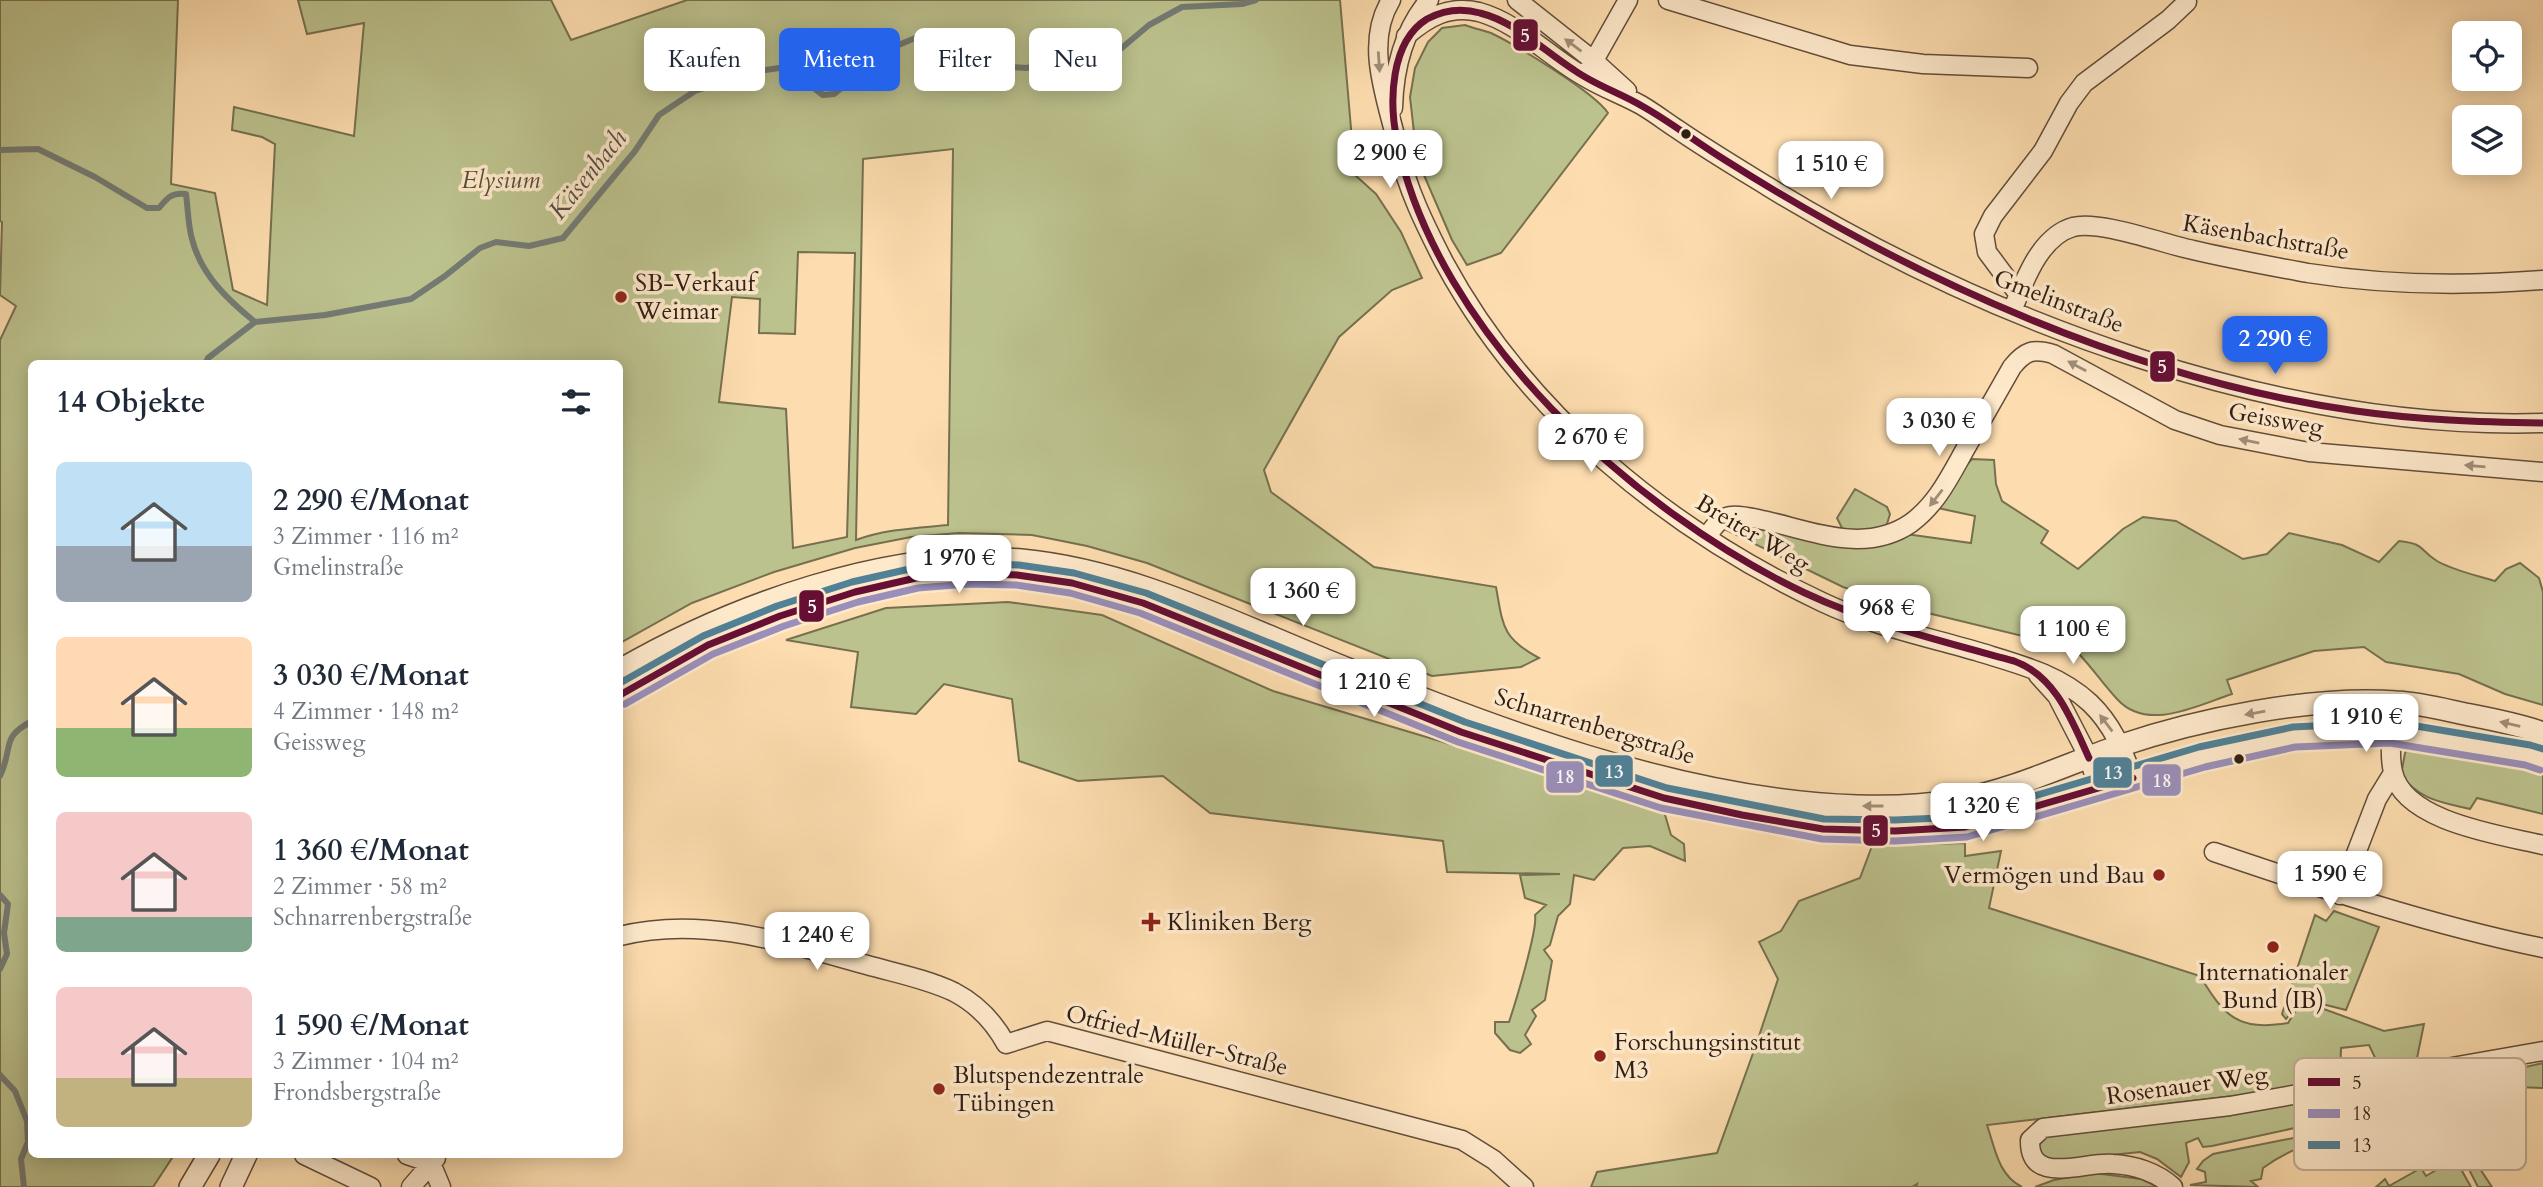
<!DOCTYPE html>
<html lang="de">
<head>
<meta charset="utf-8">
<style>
	:root { --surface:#fff; --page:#f6f6f7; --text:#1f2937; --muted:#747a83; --accent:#2563eb }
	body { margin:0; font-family:Cardo,serif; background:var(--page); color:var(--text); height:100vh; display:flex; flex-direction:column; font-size:26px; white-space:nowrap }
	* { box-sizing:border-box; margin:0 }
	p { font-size:23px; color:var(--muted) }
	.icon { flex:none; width:38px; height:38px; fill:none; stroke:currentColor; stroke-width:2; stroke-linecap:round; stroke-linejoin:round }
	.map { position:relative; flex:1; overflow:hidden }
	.side { position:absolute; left:28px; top:360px; width:595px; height:798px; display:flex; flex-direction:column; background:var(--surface); border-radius:10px; box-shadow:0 4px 18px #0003 }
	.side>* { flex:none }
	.guide { position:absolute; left:644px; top:28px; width:665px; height:63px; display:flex; gap:14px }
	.tools { position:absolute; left:2452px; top:21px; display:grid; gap:14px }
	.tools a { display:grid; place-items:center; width:70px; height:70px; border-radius:10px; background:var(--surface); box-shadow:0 4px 18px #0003; font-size:35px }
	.price { position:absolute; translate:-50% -60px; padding:0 16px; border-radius:14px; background:#fff; color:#222; font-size:23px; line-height:46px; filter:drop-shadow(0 2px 4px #0008) }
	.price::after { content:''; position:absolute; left:50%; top:42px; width:21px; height:16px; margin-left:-10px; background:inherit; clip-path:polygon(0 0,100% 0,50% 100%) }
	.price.selected { background:var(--accent); color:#fff }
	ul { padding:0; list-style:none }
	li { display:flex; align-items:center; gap:21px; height:175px; padding:0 28px }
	li span { display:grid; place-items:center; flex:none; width:196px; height:140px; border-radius:10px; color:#555 }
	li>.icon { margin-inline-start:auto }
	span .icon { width:84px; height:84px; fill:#fffc; stroke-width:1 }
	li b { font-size:30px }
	h2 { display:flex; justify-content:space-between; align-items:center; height:84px; padding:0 28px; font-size:30px }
	.pill { padding:0 24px; border-radius:10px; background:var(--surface); box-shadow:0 4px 18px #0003; font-size:24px; line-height:63px }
	.pill.selected { background:var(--accent); color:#fff }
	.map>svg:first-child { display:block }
	.green { fill:#bcc28e; stroke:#767050; stroke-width:2; fill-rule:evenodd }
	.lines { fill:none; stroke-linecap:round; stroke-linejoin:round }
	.stream { stroke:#747b74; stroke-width:6 }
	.minor-casing { stroke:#624d3a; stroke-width:21 }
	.tertiary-casing { stroke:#624d3a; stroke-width:24 }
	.minor { stroke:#fee9cb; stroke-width:18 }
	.tertiary { stroke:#fee9cb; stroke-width:21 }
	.bus-1-casing { stroke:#fee9cb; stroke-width:12 }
	.bus-2-casing { stroke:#fee9cb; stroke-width:12 }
	.bus-3-casing { stroke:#fee9cb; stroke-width:12 }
	.bus-1 { stroke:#660e34; stroke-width:7 }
	.bus-2 { stroke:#9a8fba; stroke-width:7 }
	.bus-3 { stroke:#508197; stroke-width:7 }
	.oneway { fill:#a18d78 }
	.bus-dot { fill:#2f1d13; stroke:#fee9cb; stroke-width:2.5 }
	.poi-dot { fill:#8f2418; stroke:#fee9cb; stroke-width:2.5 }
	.labels { text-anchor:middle; stroke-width:7; stroke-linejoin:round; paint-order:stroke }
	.park-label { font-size:24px; font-style:italic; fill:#594f38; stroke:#fee9cb }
	.street-label { font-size:24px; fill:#2f1d13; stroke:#fee9cb }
	.poi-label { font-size:24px; fill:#2f1d13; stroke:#fee9cb; text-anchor:start }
	.water-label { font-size:26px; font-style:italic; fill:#524c43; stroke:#fee9cb }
	.key { fill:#fee9cb; stroke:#c0ac94; stroke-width:2 }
	.key-label { font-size:19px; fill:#2f1d13 }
	.line-badge { stroke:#fee9cb; stroke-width:2.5 }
	.badge-label { font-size:19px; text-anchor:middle; font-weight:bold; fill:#fff }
</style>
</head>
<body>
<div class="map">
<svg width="2543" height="1187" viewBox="0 0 2543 1187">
	<rect width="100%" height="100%" fill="#fdddaf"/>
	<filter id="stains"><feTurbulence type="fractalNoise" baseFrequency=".00286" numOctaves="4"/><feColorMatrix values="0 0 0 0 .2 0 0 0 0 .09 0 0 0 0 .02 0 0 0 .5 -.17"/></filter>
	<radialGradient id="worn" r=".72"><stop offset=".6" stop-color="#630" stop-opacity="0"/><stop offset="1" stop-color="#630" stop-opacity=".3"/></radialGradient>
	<path class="green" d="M 0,0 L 178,0 L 171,184 L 215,193 L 233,290 L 267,305 L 275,144 L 262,137 L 232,130 L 234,107 L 354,136 L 364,23 L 307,34 L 298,0 L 551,0 L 571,40 L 687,0 L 1340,0 L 1355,175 L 1376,194 L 1401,232 L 1422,278 L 1392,290 L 1339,337 L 1264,470 L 1271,492 L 1374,567 L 1496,587 C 1503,626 1502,638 1539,658 L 1521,667 L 1432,676 L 1147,563 L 1087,546 L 1032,535 L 959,533 L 911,537 L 855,548 L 774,572 L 692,603 L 620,643 L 620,364 L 32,364 L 32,1155 L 174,1155 L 153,1187 L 0,1187 L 0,340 L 16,306 L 0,295 L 2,222 L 0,221 ZM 953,149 L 948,525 C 917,528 886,529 856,540 L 863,159 ZM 798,252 L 855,253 L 847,537 L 793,548 L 786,409 L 719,402 L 732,297 L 760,299 L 759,333 L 795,334 Z
		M 1465,25 C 1473,28 1482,30 1491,33 C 1516,45 1594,92 1608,113 L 1501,253 L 1467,265 L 1452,240 L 1417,159 L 1410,97 L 1415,68 L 1428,42 L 1442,28 Z
		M 1972,459 L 1994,460 L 1996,484 L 2002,501 L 2048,531 L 2041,543 L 2078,569 L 2123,529 L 2143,517 L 2176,521 L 2243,559 L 2267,554 L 2289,533 L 2342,545 L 2379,562 L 2399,541 C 2426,544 2418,549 2437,561 C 2455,571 2475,575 2495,581 L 2506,569 L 2520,563 L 2539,578 L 2543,592 L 2543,705 L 2505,694 L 2459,674 L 2386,662 L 2364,647 L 2314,651 L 2227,680 L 2232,694 C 2198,705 2148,732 2118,700 C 2105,686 2093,669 2079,654 L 2080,650 L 1907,608 L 1843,587 L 1718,526 L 1731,520 L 1851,544 L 1890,543 L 1906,534 L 1971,543 L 1975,516 L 1938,508 L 1961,471 Z
		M 1855,489 L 1887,507 L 1890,514 L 1887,524 L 1879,531 L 1844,532 L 1837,518 Z
		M 1008,602 L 1102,615 L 1273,691 L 1663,808 L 1671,835 L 1684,844 L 1685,861 L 1650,846 L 1623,848 L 1594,880 L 1574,875 L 1570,904 L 1558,916 L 1550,945 L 1544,950 L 1552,961 L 1545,1000 L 1532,1010 L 1536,1016 L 1525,1035 L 1531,1044 L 1520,1053 L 1510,1050 L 1495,1033 L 1495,1022 L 1509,1022 C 1515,1004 1538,929 1535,915 L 1546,905 L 1525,898 L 1520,875 L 1560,874 L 1447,872 L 1443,841 L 1210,813 L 1163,776 L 1078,781 L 1019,761 L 1012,699 L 944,684 L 916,714 L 851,707 L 858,652 L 786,640 L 886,608 Z
		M 2411,743 L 2486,757 L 2543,772 L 2543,814 L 2477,798 L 2470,809 C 2441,802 2420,800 2401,775 L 2405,753 Z
		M 1965,843 L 1965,856 L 2001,851 L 1989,908 L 2200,976 C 2225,1017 2238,1031 2288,1023 L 2302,1001 L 2384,1031 L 2424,1024 L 2417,1058 L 2378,1064 L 2369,1045 L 2341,1048 L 2340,1078 L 2242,1095 L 1987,1125 C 1995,1148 1998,1175 2022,1187 L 1916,1187 L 1917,1184 L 1912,1187 L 1591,1187 L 1597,1172 L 1717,1153 L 1756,1045 L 1778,979 L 1759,942 L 1781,931 L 1799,901 L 1860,878 L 1872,846 Z
		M 2334,911 L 2379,927 L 2346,1010 L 2302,999 L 2286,1019 L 2282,1014 L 2315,915 L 2326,921 Z
		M 2543,1063 L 2543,1088 L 2517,1087 L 2507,1100 L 2501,1116 C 2486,1110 2470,1100 2454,1095 C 2442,1092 2432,1095 2421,1091 L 2422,1078 L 2468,1080 Z
		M 2389,1087 L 2385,1104 L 2377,1110 L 2212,1146 L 2203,1147 L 2198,1138 L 2186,1143 L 2189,1162 L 2181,1177 L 2157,1159 L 2140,1152 L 2061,1160 L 2041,1158 L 2038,1147 L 2045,1136 L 2181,1119 Z
		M 2435,1112 L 2454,1115 L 2476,1127 L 2461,1140 L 2492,1187 L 2478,1187 L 2456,1144 Z
		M 2333,1130 L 2337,1135 C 2310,1143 2286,1151 2263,1168 L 2261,1179 L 2251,1181 L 2258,1187 L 2190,1185 L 2206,1182 L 2205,1172 L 2197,1169 L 2203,1161 L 2213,1154 Z
		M 2450,1162 L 2462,1171 L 2471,1187 L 2376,1187 L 2385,1179 L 2389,1186 L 2421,1168 L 2426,1176 Z
		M 2094,1173 L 2141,1179 L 2158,1187 L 2035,1187 L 2054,1180 Z"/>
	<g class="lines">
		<path class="stream" d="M 0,150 L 38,149 L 95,177 L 147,208 L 159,208 C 167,198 172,192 186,194 C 188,209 188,225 192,239 C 201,275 228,300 255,322 L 325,315 L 411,299 L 445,276 L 480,248 L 496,242 L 529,246 L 563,238 L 635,151 L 659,115 L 695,91 L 758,71 L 786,67 L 823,95 L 834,94 L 896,46 L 925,34 L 971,64 L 1026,68 L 1117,52 L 1149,25 L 1182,7 L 1242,4 L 1256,0
			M 205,364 L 208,358 L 255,322
			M 0,776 C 14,746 0,738 32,721
			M 0,895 L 8,904 L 4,933 L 7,954 L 0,969
			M 0,1075 L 15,1091 L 27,1121 L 28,1142 L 21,1159 L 24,1187"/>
		<g class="minor-casing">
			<path id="minor" d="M 1391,0 C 1363,45 1388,101 1398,148 C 1407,189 1425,225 1444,262 C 1526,414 1668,529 1822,602 C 1870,625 1928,637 1979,652 C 2018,664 2059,674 2090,703 C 2112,724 2123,750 2133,778
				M 1517,0 L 1594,61 L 1627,91
				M 1668,0 L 1850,55 L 1923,64 L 2028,68
				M 1406,36 C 1428,17 1449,5 1479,12 C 1519,23 1550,58 1585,77 C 1603,88 1623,95 1641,105 C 1653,112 1665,121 1677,129 C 1706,149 1736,167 1767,186 C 1989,322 2280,431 2543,423
				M 1588,71 L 1628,0
				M 1393,108 C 1394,68 1403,31 1429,0
				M 2019,295 L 1987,252 L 1984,234 L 1993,216 L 2043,151 L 2069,103 L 2084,83 L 2168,20 L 2187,2
				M 2012,311 C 2024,282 2039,237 2073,227 C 2100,220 2164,244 2193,250 C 2231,259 2270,266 2308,273 C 2384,285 2466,286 2543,280
				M 1707,537 C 1713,528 1719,518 1730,516 C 1741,514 1756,519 1767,521 C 1815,532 1866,554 1911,523 C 1938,503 1951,474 1967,446 C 1982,420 1997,393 2012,367 C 2025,351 2033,348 2053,354 L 2175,420 L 2220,435 L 2309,452 L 2543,472
				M 2038,675 L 2057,696 L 2089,758 L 2098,788
				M 2396,702 C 2393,724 2388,750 2393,772 C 2404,822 2501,835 2543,845
				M 2214,852 C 2323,889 2431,925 2543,948
				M 2340,895 L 2377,799 L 2393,773
				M 620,936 C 703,915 786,943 867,965 C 895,973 927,979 954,992 C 977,1004 994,1022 1006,1044 L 1047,1031 L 1462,1140 L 1494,1160 L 1524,1187
				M 304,1155 L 371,1187
				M 407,1155 L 431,1163 L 441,1187
				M 411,1187 L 436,1158
				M 2173,1187 C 2157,1172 2134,1165 2113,1164 C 2084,1161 2029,1187 2030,1140 L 2043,1128 L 2230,1106 L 2543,1051"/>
		</g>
		<g class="tertiary-casing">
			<path id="tertiary" d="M 620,670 C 731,606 891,547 1021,560 C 1128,570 1228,620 1326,660 C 1487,726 1681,801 1857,806 C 1890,807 1924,806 1957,800 C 2013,790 2065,765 2119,746 C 2199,719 2311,696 2396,702 C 2419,703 2442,709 2465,714 C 2491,719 2518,724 2543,733
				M 620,695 L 708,645 L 780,616 L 855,592 L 916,578 L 967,573 L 1017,575 L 1072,583 L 1143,603 L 1461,732 L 1664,798 L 1823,829 L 1895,831 L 1965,827 L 2202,757 L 2294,737 L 2391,732 L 2528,755 L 2543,760
				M 190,1187 L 209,1155
				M 231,1187 L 246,1155"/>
		</g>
		<use href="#minor" class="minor"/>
		<use href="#tertiary" class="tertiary"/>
		<g class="bus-1-casing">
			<path id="bus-1" d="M 620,695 L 708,645 L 780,616 L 855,592 L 916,578 L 967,573 L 1017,575 L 1072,583 L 1143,603 L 1461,732 L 1664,798 L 1742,815 L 1823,829 L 1895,831 L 1965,827 L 2133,778
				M 2089,758 C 2072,721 2056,676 2014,661 C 1944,642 1871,624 1805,593 C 1634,512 1436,333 1397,141 C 1389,102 1390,42 1427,19 C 1444,10 1462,8 1480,13 C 1516,22 1544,51 1574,70 C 1595,85 1620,93 1642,106 C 1671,122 1697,143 1725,160 C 1913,279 2135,380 2356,411 C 2418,420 2480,422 2543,423"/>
		</g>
		<g class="bus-2-casing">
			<path id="bus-2" d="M 625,704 L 713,654 L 784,626 L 858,602 L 918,588 L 967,584 L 1016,585 L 1070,593 L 1140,613 L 1458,742 L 1661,808 L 1822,839 L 1895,841 L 1967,837 L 2205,767 L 2295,747 L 2390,743 L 2525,765 L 2540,770"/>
		</g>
		<g class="bus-3-casing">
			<path id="bus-3" d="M 620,683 L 703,636 L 777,606 L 852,582 L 914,568 L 967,563 L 1019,565 L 1074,573 L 1146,593 L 1465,722 L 1667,788 L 1824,819 L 1895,820 L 1963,817 L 2199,747 L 2293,727 L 2392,722 L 2530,745 L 2543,749"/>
		</g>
		<use href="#bus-1" class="bus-1"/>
		<use href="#bus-2" class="bus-2"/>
		<use href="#bus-3" class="bus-3"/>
	</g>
	<defs><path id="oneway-solid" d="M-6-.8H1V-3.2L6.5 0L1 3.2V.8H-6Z" transform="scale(1.75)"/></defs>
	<g class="oneway">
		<use href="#oneway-solid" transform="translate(1573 45) rotate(-143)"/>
		<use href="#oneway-solid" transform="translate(1379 62) rotate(86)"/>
		<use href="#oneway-solid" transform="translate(2077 366) rotate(-152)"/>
		<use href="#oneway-solid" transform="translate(2249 441) rotate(-168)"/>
		<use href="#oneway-solid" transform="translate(2475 466) rotate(-175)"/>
		<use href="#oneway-solid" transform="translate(1936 498) rotate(128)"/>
		<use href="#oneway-solid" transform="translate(2255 713) rotate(170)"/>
		<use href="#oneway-solid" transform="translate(2106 723) rotate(-127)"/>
		<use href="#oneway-solid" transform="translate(2510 724) rotate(-167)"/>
		<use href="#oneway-solid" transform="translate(1873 806) rotate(-180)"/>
	</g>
	<g class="bus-dot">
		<circle cx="1686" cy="134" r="6"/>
		<circle cx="2239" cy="759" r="6"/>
	</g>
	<g class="poi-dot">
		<circle cx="621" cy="297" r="7"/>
		<circle cx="2159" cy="875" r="7"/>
		<path d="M1147.5 911.5h7v7h7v7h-7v7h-7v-7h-7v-7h7z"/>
		<circle cx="2273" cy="947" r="7"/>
		<circle cx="1600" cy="1056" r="7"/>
		<circle cx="939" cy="1089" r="7"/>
	</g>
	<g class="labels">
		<g class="park-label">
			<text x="501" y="188">Elysium</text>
		</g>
		<g class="street-label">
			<text transform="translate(2266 237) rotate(10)" y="8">Käsenbachstraße</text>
			<text transform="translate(2059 301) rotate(21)" y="8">Gmelinstraße</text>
			<text transform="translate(2276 419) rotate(10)" y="8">Geissweg</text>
			<text transform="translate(1753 533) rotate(31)" y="8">Breiter Weg</text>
			<text transform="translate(1595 726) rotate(17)" y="8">Schnarrenbergstraße</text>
			<text transform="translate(1177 1040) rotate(14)" y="8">Otfried-Müller-Straße</text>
			<text transform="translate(2187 1085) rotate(-8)" y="8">Rosenauer Weg</text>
		</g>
		<g class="poi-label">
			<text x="635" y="291">SB-Verkauf<tspan x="635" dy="28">Weimar</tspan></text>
			<text x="2145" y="883" text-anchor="end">Vermögen und Bau</text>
			<text x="1167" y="930">Kliniken Berg</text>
			<text x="2273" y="980" text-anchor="middle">Internationaler<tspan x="2273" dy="28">Bund (IB)</tspan></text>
			<text x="1614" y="1050">Forschungsinstitut<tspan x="1614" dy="28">M3</tspan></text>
			<text x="953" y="1083">Blutspendezentrale<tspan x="953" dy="28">Tübingen</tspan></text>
		</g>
		<g class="water-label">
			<text transform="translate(587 174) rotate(-51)" y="9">Käsenbach</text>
		</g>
	</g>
	<rect x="2294" y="1058" width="232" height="112" rx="10" class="key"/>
	<rect x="2308" y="1078" width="32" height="8" fill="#660e34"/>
	<rect x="2308" y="1109" width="32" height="9" fill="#9a8fba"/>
	<rect x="2308" y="1141" width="32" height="8" fill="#508197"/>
	<g class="key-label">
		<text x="2352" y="1089">5</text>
		<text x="2352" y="1120">18</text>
		<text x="2352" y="1152">13</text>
	</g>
	<g class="line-badge">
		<rect x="1512" y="18" width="27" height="34" rx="7" fill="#660e34"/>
		<rect x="2149" y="350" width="27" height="33" rx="7" fill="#660e34"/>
		<rect x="798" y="589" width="27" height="34" rx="7" fill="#660e34"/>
		<rect x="1594" y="754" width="40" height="34" rx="7" fill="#508197"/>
		<rect x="2092" y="756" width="41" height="33" rx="7" fill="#508197"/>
		<rect x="1545" y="760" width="40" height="34" rx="7" fill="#9a8fba"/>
		<rect x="2141" y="763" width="41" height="34" rx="7" fill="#9a8fba"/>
		<rect x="1862" y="814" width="27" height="33" rx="7" fill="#660e34"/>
	</g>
	<g class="badge-label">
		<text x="1525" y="42">5</text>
		<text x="2162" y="373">5</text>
		<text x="812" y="613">5</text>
		<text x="1614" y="778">13</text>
		<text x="2113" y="779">13</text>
		<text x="1565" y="783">18</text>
		<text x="2162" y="787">18</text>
		<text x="1876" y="837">5</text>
	</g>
	<rect width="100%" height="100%" filter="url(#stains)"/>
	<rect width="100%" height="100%" fill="url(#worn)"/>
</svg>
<div class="tools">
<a><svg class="icon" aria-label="locate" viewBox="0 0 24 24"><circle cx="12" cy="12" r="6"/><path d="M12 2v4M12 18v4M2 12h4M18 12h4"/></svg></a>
<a><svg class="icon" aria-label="layers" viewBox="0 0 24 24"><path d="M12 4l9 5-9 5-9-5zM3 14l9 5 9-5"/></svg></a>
</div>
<b class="price" style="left:1390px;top:190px">2 900 €</b>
<b class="price" style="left:1831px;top:201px">1 510 €</b>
<b class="price selected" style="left:2275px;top:376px">2 290 €</b>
<b class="price" style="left:1939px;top:458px">3 030 €</b>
<b class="price" style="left:1591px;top:474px">2 670 €</b>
<b class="price" style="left:959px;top:595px">1 970 €</b>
<b class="price" style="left:1303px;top:628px">1 360 €</b>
<b class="price" style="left:1887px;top:645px">968 €</b>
<b class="price" style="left:2073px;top:666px">1 100 €</b>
<b class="price" style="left:1374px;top:719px">1 210 €</b>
<b class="price" style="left:2366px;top:754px">1 910 €</b>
<b class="price" style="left:1983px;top:843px">1 320 €</b>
<b class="price" style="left:2330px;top:911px">1 590 €</b>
<b class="price" style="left:817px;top:972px">1 240 €</b>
<div class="guide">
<a class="pill">Kaufen</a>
<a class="pill selected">Mieten</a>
<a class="pill">Filter</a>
<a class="pill">Neu</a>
</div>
<section class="side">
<h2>14 Objekte<svg class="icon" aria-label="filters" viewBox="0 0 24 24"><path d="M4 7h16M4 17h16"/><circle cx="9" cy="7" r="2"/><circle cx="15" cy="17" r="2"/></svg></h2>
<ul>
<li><span style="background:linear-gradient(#bfe0f5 60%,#9aa5b1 0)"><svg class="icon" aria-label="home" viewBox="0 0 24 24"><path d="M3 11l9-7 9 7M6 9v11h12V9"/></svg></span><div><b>2 290 €/Monat</b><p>3 Zimmer · 116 m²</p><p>Gmelinstraße</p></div></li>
<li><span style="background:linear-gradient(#ffd9b3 65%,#8fb573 0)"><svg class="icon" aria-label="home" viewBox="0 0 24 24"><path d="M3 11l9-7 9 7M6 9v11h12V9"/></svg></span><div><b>3 030 €/Monat</b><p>4 Zimmer · 148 m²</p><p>Geissweg</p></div></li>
<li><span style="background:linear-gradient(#f6c9c9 75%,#7fa58c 0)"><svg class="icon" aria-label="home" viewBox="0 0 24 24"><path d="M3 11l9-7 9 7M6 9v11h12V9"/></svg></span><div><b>1 360 €/Monat</b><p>2 Zimmer · 58 m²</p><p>Schnarrenbergstraße</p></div></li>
<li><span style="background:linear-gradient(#f6c9c9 65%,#c2b280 0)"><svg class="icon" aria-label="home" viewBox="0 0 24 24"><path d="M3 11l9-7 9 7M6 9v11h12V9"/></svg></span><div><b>1 590 €/Monat</b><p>3 Zimmer · 104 m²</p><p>Frondsbergstraße</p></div></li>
</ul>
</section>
</div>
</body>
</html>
